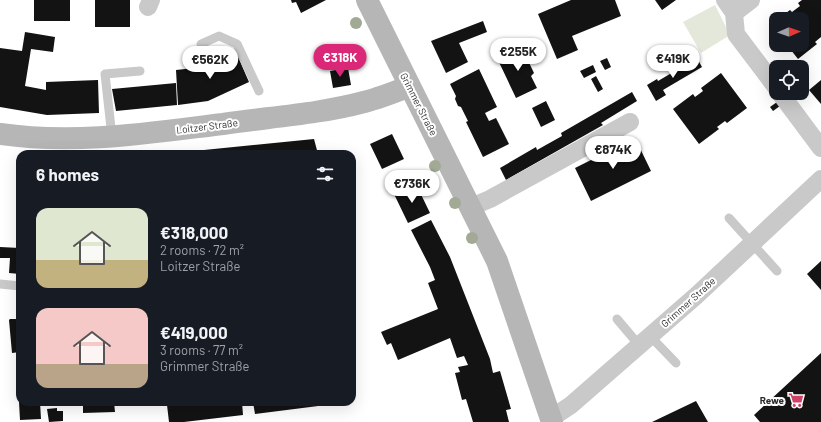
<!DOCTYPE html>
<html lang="en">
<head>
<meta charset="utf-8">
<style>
	:root { --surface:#171b24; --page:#20242c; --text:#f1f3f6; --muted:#9ea1a6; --accent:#db2777 }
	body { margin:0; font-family:Barlow,sans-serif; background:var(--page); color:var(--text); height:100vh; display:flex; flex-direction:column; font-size:15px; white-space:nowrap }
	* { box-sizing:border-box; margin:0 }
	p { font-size:13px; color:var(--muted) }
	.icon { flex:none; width:22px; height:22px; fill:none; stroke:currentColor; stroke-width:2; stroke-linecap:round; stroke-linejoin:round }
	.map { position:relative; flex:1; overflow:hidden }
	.panel { position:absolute; left:16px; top:150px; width:340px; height:256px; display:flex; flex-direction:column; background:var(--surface); border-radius:12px; box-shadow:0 4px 16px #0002 }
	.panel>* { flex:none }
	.needle { width:26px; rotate:88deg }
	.fabs { position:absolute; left:769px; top:12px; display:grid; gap:8px }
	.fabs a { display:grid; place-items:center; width:40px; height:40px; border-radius:8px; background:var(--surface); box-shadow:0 4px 16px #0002; font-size:20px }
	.price { position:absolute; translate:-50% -34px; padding:0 9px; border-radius:14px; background:#fff; color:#222; font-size:13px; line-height:26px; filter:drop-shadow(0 1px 2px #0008) }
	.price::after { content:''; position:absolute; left:50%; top:24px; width:12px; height:9px; margin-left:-6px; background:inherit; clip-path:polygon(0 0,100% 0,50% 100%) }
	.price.active { background:var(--accent); color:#fff }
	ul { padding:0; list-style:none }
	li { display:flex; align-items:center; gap:12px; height:100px; padding:0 20px }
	li span { display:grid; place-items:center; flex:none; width:112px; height:80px; border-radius:12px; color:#555 }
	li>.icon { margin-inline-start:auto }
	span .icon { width:48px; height:48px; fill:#fffc; stroke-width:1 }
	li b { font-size:17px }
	h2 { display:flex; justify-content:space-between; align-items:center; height:48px; padding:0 20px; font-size:17px }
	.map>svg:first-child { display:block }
	.green { fill:#e4e8db }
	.building { fill:#131313 }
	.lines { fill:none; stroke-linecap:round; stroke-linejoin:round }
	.lane { stroke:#c9c9c9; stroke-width:9 }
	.street { stroke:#c9c9c9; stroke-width:18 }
	.secondary { stroke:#b6b6b6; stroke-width:22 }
	.tree { fill:#a2a995 }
	.labels { text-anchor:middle; stroke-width:4; stroke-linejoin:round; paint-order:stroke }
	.street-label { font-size:10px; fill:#2c2c2c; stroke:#fff }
	.poi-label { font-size:10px; font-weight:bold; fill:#2c2c2c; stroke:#fff; text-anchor:end }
</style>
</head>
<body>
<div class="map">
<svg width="821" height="422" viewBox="0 0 821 422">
	<rect width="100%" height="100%" fill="#fff"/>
	<path class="green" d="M 715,5 L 730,35 L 701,53 L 683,22 Z"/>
	<path class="building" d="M 34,0 L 70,0 L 70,21 L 34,21 Z
		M 95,0 L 130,0 L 130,27 L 95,27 Z
		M 291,0 L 326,0 L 301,13 L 296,2 L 292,3 Z
		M 571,0 L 615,0 L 621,16 L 572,36 L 578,50 L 557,59 L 538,14 Z
		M 655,0 L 676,0 L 662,10 Z
		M 802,0 L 821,0 L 821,37 L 815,42 L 817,44 L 798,59 L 787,45 L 802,45 L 802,19 L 778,19 L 790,10 L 792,12 L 800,6 L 798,3 Z
		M 483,21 L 487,32 L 459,43 L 468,62 L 446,73 L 431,41 Z
		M 776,21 L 776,31 L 771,25 Z
		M 25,32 L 55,37 L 53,52 L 31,49 L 25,86 L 46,90 L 46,82 L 98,80 L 99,113 L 47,115 L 0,107 L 0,48 L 22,51 Z
		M 521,46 L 534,73 L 531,76 L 537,88 L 516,98 L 497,58 Z
		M 236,52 L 249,82 L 208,101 L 178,105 L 176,70 L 203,67 Z
		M 607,58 L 611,67 L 605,70 L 600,61 Z
		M 697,58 L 702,67 L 663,90 L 666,95 L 656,101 L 647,85 L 657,79 L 658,81 Z
		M 593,65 L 596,72 L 584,78 L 580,71 Z
		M 348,68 L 351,85 L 333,88 L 330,71 Z
		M 479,69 L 497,107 L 485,113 L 489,121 L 496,118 L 509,144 L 483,157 L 466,122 L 468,121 L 461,107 L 458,106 L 455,99 L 456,96 L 450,84 Z
		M 721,73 L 747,108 L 727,123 L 725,121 L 717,127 L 719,129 L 699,144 L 673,109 L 693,94 L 695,97 L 703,91 L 701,88 Z
		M 596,76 L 603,89 L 598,92 L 591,79 Z
		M 821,80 L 821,104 L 809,90 Z
		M 176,83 L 177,105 L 116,111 L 112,89 Z
		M 632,92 L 637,101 L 601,123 L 603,125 L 506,180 L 500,168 L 536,147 L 537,150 L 562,136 L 561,133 Z
		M 546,101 L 555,120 L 541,127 L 532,108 Z
		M 777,102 L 780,106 L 773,111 L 770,107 Z
		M 392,134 L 404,159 L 382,169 L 370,144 Z
		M 635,138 L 651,171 L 591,201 L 575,168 Z
		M 314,139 L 318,154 L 204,154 L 204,150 Z
		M 416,184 L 430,213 L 408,223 L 394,194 Z
		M 431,220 L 450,257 L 490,359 L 493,373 L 500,371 L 511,409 L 506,410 L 509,422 L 473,422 L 466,399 L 462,400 L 455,373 L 460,372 L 458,367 L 468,365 L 464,356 L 457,358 L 450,338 L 398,360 L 391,343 L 387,345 L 381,332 L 438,309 L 428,283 L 435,280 L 430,267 L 411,230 Z
		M 0,247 L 20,248 L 20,274 L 9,273 L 10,258 L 0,258 Z
		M 821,261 L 821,290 L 807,274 Z
		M 10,319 L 20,319 L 20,352 L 12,353 L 9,320 Z
		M 821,353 L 821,422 L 760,422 L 754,415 Z
		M 696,401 L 708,422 L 652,422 Z
		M 19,402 L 40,402 L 41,419 L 20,420 Z
		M 73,402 L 114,402 L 115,412 L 83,413 L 83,404 L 73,405 Z
		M 189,402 L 242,402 L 243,415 L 184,422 L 169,422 L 167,405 Z
		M 253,402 L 333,402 L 334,404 L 255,414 Z
		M 57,408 L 57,411 L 63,411 L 63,421 L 49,422 L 47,409 Z"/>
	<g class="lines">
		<path class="lane" d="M 201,44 L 219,36 L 237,44 L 259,91
			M 112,137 L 105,74 L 140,71
			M 729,218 L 777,271
			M 0,284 L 20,286
			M 617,319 L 639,345
			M 650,336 L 676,363"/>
		<path class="street" d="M 725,0 L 734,13 L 736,34 L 776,87
			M 148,7 L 151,0
			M 734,13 L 751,0
			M 780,93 L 821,148
			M 471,207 L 490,199 L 630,122
			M 550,419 L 571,405 L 697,295 L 821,179"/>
		<path class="secondary" d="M 367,0 L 497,261 L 552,422
			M 0,134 C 75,145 149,133 223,124 C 270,117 319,114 364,102 C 380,98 395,92 410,86"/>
	</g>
	<g class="tree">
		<circle cx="356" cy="23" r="6"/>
		<circle cx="435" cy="166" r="6"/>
		<circle cx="455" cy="203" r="6"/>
		<circle cx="472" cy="238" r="6"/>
	</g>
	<defs>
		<g id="supermarket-bare" transform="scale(1.2)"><path d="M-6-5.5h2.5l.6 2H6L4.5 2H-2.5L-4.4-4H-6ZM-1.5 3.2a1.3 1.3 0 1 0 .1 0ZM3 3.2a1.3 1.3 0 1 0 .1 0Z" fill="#cf4266" stroke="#fff" stroke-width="2.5" paint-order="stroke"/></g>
	</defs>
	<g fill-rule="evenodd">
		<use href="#supermarket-bare" x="796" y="400"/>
	</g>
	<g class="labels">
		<g class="street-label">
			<text transform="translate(419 104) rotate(63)" y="4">Grimmer Straße</text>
			<text transform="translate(207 126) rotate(-7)" y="4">Loitzer Straße</text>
			<text transform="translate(688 302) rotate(-42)" y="4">Grimmer Straße</text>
		</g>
		<g class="poi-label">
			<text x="784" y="404">Rewe</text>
		</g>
	</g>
</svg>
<div class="fabs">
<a><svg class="needle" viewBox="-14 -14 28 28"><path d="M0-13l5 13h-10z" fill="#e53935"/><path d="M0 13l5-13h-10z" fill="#9ea1a6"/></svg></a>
<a><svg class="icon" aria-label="locate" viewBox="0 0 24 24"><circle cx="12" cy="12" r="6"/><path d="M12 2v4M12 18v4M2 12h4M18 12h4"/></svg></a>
</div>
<b class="price" style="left:518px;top:72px">€255K</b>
<b class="price active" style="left:340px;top:78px">€318K</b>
<b class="price" style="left:673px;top:79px">€419K</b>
<b class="price" style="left:210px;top:80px">€562K</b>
<b class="price" style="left:613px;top:170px">€874K</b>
<b class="price" style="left:412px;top:204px">€736K</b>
<section class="panel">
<h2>6 homes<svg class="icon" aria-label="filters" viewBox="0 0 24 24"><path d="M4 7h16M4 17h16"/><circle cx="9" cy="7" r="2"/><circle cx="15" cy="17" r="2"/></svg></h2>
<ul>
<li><span style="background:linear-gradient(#dfe7d0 65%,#c2b280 0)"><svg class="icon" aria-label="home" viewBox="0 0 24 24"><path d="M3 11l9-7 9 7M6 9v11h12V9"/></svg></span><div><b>€318,000</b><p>2 rooms · 72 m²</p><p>Loitzer Straße</p></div></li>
<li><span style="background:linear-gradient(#f6c9c9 70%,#b9a48a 0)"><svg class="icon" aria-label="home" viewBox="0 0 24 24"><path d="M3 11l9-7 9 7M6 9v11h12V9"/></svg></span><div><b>€419,000</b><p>3 rooms · 77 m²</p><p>Grimmer Straße</p></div></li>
</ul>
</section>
</div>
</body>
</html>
